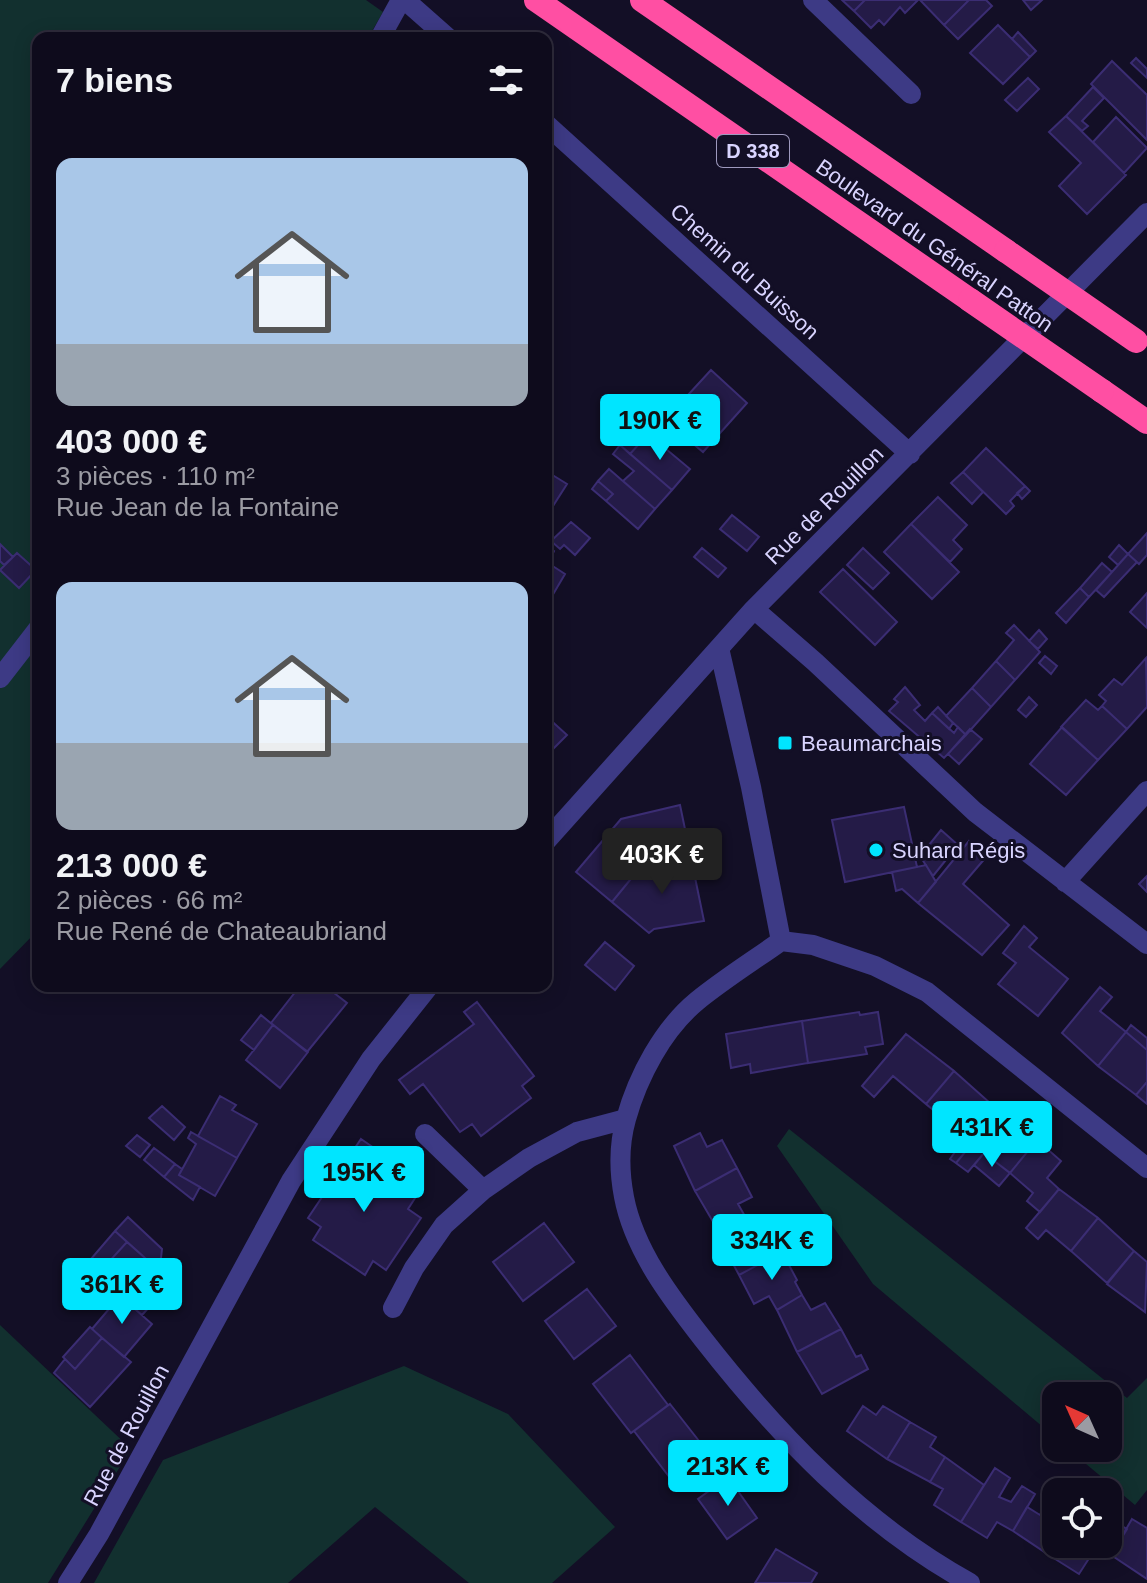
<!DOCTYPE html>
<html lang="fr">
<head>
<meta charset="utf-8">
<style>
	:root { --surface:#0e0b1c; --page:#1c1929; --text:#f1f3f6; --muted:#9b9ba3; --line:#2e2b3b; --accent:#00e5ff }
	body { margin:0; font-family:Helvetica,sans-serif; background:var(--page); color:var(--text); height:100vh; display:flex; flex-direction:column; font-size:30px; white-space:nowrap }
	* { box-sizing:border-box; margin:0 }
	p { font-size:26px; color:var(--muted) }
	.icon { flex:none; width:44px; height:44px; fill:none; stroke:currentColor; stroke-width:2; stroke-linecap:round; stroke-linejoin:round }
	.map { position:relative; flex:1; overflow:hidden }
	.drawer { position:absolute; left:32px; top:32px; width:520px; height:960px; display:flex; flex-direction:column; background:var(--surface); border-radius:16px; box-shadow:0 4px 20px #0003,0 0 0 2px var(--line) }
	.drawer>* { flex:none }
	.needle { width:52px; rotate:315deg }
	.controls { position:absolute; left:1042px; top:1382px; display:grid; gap:16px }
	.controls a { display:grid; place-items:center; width:80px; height:80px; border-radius:16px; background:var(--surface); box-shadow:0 4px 20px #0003,0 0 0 2px var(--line); font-size:40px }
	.price { position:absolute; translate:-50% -68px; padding:0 18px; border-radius:8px; background:var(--accent); color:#111; font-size:26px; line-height:52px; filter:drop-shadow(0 2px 4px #0008) }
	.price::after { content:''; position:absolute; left:50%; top:48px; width:24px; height:18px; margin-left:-12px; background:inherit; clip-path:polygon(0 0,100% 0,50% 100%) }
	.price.selected { background:#222; color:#fff }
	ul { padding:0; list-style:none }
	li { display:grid; align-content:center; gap:16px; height:424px; padding:0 24px }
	li span { display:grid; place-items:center; height:248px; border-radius:16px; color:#555 }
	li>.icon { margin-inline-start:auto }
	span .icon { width:144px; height:144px; fill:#fffc; stroke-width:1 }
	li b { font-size:34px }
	h2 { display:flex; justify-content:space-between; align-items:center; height:96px; padding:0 24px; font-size:34px }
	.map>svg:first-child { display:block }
	.green { fill:#12302f }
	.building { fill:#241b47; stroke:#3b2d73; stroke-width:2 }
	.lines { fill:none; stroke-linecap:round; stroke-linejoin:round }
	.minor { stroke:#3d3a85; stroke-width:20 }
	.highway { stroke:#ff4fa3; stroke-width:24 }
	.highway-bridge { stroke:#ff4fa3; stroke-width:24 }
	.poi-dot { fill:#00e5ff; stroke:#130f26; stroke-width:3 }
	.labels { text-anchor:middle; stroke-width:6; stroke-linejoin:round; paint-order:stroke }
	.shield { fill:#130f26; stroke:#9e99be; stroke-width:2 }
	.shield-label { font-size:20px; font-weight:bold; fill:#d9d4ff }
	.street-label { font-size:22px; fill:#d9d4ff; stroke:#130f26 }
	.poi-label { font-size:22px; fill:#d9d4ff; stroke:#130f26; text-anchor:start }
</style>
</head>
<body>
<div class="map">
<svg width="1147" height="1583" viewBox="0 0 1147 1583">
	<rect width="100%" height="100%" fill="#130f26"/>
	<path class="green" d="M 0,0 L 366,0 L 383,12 L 368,38 L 38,38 L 38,930 L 0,969 Z
		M 789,1129 L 1127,1398 L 1147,1378 L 1147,1490 L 1135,1505 L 1067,1448 L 1108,1448 L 1108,1396 L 1056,1396 L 1056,1438 L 873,1284 L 777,1146 Z
		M 0,1325 L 131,1449 L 48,1583 L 0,1583 Z
		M 404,1366 L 508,1414 L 615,1527 L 552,1583 L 469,1583 L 375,1507 L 288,1583 L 94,1583 L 163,1460 Z"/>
	<path class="building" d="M 842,0 L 865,0 L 854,11 Z
		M 865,0 L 918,0 L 905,13 L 900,7 L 884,25 L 879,20 L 871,28 L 854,11 Z
		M 920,0 L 969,0 L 944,25 Z
		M 969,0 L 986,0 L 992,6 L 958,39 L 944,25 Z
		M 1023,0 L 1042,0 L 1031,10 Z
		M 998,25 L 1030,57 L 1003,84 L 970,53 Z
		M 1018,32 L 1036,51 L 1030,57 L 1012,39 Z
		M 1136,58 L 1147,69 L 1147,78 L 1131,63 Z
		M 1112,61 L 1147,95 L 1147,140 L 1091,84 Z
		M 1028,78 L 1039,89 L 1017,111 L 1005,100 Z
		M 1093,87 L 1104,98 L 1082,121 L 1088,126 L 1082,131 L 1066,116 Z
		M 1066,116 L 1126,175 L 1087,214 L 1059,186 L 1081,163 L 1049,132 Z
		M 1116,117 L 1147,148 L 1124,173 L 1093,142 Z
		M 711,370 L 747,403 L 703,452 L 665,420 Z
		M 631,408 L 641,416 L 627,432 L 616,423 Z
		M 638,425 L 648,434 L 630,454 L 620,445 Z
		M 648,434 L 690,469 L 672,490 L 630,454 Z
		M 620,445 L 672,490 L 655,509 L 623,481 L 634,471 L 613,454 Z
		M 986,448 L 1025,486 L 1010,501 L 1014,506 L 1006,514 L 963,472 Z
		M 609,469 L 655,509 L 638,529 L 606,501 L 613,494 L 598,481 Z
		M 546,471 L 567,484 L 546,517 Z
		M 963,472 L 983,492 L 972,504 L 951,483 Z
		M 598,481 L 613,494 L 606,501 L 592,489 Z
		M 1025,486 L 1030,491 L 1022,499 L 1017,493 Z
		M 938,497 L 967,525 L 953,540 L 962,549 L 950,562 L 911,524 Z
		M 732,515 L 759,537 L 747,551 L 720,529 Z
		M 571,522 L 590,538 L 575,555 L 564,545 L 560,549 L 551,541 Z
		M 911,524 L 959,572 L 932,599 L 884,552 Z
		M 1147,533 L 1147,555 L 1139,564 L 1128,554 Z
		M 0,544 L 13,557 L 4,565 L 0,561 Z
		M 1119,545 L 1128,554 L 1118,565 L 1109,557 Z
		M 546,546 L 554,551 L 548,563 L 565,574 L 548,603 L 546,601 Z
		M 702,548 L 726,568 L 718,577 L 694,557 Z
		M 863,548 L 889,573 L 873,589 L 847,565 Z
		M 17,553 L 36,570 L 19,588 L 0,570 Z
		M 1128,554 L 1137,562 L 1104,597 L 1096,590 Z
		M 1102,563 L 1112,572 L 1089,597 L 1080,588 Z
		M 843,569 L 897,622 L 875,645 L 820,592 Z
		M 1080,588 L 1089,597 L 1066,623 L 1056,613 Z
		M 1147,593 L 1147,628 L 1130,612 Z
		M 1014,625 L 1040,652 L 1015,680 L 996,661 L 1014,640 L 1006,633 Z
		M 1039,630 L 1047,639 L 1038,649 L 1029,641 Z
		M 1045,656 L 1057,666 L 1051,674 L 1039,663 Z
		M 1146,658 L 1147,707 L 1127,729 L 1102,706 L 1106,701 L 1099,695 L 1114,679 L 1122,685 Z
		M 996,661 L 1015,680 L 991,707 L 972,688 Z
		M 905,687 L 920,705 L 914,710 L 925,721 L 932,713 L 954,733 L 958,727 L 966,735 L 944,758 L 889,711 L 898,702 L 894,699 Z
		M 972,688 L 991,707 L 966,735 L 946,716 Z
		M 1029,697 L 1037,705 L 1026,717 L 1018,710 Z
		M 1086,700 L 1098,710 L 1102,706 L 1127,729 L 1098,760 L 1061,727 Z
		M 938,707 L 953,723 L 949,729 L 932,713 Z
		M 546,716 L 567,735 L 546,756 Z
		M 1062,727 L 1098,760 L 1066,795 L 1030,764 Z
		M 970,729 L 982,739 L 959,764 L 948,754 Z
		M 680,805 L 691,858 L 639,869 L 612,902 L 576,872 L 621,819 Z
		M 904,807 L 917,867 L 845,882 L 832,820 Z
		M 941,830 L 958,845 L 933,876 L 920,856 Z
		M 969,841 L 987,856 L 963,884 L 1009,925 L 982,955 L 918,903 Z
		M 691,858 L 704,921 L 654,929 L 649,933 L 612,902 L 639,869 Z
		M 926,865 L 936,882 L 918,903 L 902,889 L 896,891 L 892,872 Z
		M 1147,876 L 1147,892 L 1139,884 Z
		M 1024,926 L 1037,938 L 1029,947 L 1068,979 L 1038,1016 L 998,984 L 1016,963 L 1003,953 Z
		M 605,942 L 634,966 L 615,990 L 585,965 Z
		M 300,986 L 325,986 L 347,1003 L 307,1052 L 271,1023 Z
		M 1100,987 L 1112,997 L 1100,1011 L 1126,1032 L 1098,1066 L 1062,1033 Z
		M 477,1002 L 534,1076 L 522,1086 L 531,1098 L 481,1136 L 472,1124 L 460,1132 L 423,1084 L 410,1094 L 399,1080 L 474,1024 L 464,1012 Z
		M 859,1012 L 860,1015 L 878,1012 L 883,1044 L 865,1047 L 867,1054 L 808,1063 L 802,1021 Z
		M 261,1015 L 273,1025 L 254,1050 L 241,1040 Z
		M 802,1021 L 808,1063 L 751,1073 L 750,1064 L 731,1068 L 726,1034 Z
		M 273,1025 L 308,1052 L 280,1088 L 246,1060 Z
		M 1131,1025 L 1147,1038 L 1147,1050 L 1126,1032 Z
		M 1126,1032 L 1147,1050 L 1147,1082 L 1136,1095 L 1098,1066 Z
		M 906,1034 L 954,1071 L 926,1104 L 893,1076 L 874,1097 L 862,1086 Z
		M 954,1071 L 999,1111 L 956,1163 L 950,1159 L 957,1149 L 951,1143 L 960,1132 L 926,1104 Z
		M 1147,1082 L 1147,1104 L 1136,1095 Z
		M 220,1096 L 236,1105 L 232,1110 L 257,1124 L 237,1158 L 198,1136 Z
		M 162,1106 L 185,1127 L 174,1140 L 149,1118 Z
		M 999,1111 L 1037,1140 L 1010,1173 L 984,1153 L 968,1172 L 956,1163 Z
		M 191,1132 L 237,1158 L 215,1196 L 179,1175 L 196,1144 L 188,1138 Z
		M 700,1133 L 707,1147 L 722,1140 L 737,1168 L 695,1191 L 674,1146 Z
		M 137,1135 L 150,1145 L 140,1157 L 126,1146 Z
		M 361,1139 L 374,1148 L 365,1161 L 417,1195 L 408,1209 L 421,1218 L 386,1270 L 373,1261 L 365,1275 L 313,1240 L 321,1227 L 308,1218 Z
		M 1037,1140 L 1061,1161 L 1047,1178 L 1059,1189 L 1040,1212 L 1027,1201 L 1033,1193 L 1010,1173 Z
		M 154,1148 L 175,1164 L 164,1177 L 144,1160 Z
		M 984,1153 L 1010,1173 L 999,1186 L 974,1165 Z
		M 175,1164 L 182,1169 L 179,1175 L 200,1187 L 193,1200 L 164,1177 Z
		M 737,1168 L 752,1197 L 738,1204 L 746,1218 L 719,1232 L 695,1191 Z
		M 1059,1189 L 1098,1218 L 1071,1251 L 1046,1230 L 1038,1239 L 1026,1228 Z
		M 128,1217 L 162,1249 L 161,1258 L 154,1266 L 115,1231 Z
		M 746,1218 L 753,1232 L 767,1225 L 782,1252 L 739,1275 L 724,1247 L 726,1246 L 719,1232 Z
		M 1098,1218 L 1134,1251 L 1107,1283 L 1071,1251 Z
		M 544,1223 L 574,1262 L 523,1301 L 493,1262 Z
		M 115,1231 L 127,1242 L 96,1276 L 85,1266 Z
		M 127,1242 L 172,1282 L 142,1315 L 96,1276 Z
		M 1134,1251 L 1147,1262 L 1145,1312 L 1107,1284 Z
		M 782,1252 L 797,1280 L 795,1282 L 802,1295 L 777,1310 L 769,1296 L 754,1304 L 739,1275 Z
		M 587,1289 L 616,1326 L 574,1359 L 545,1321 Z
		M 802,1295 L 811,1310 L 825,1303 L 841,1329 L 797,1352 L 777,1310 Z
		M 120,1296 L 152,1324 L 124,1357 L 92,1329 Z
		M 90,1327 L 102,1338 L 75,1369 L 63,1357 Z
		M 841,1329 L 856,1357 L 861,1355 L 868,1369 L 822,1394 L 797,1352 Z
		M 102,1338 L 131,1362 L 90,1407 L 54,1373 L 65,1359 L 75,1369 Z
		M 630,1355 L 668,1405 L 631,1433 L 593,1384 Z
		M 670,1404 L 710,1455 L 674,1483 L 634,1431 Z
		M 863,1406 L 876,1415 L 883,1406 L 910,1422 L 887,1459 L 847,1431 Z
		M 910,1422 L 936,1437 L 930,1447 L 945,1457 L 930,1482 L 887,1459 Z
		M 945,1457 L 984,1485 L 961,1522 L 934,1505 L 943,1489 L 930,1482 Z
		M 995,1468 L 1010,1478 L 999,1497 L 1011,1502 L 1022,1486 L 1035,1494 L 1013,1531 L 997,1522 L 987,1538 L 961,1522 Z
		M 728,1477 L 757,1518 L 727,1539 L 698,1499 Z
		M 1108,1481 L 1122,1490 L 1109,1511 L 1108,1492 L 1101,1492 Z
		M 1047,1504 L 1056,1509 L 1056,1544 L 1060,1544 L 1052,1557 L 1013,1531 L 1027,1507 L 1040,1515 Z
		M 1132,1519 L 1147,1528 L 1147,1579 L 1111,1555 Z
		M 1113,1521 L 1127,1529 L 1111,1555 L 1097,1546 L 1079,1574 L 1052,1557 L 1060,1544 L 1108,1544 L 1108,1529 Z
		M 776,1549 L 817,1573 L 811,1583 L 755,1583 Z"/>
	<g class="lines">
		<path class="minor" d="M 405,0 L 448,38
			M 813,0 L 911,94
			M 380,38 L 401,0
			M 546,124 L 910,454
			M 754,609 L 815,662 L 975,812 L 1147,944
			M 719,648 L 751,787 L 781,941
			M 0,678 L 38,629
			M 546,841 L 754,609 L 1147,213
			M 1065,882 L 1147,791
			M 425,1134 L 483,1190 L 529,1158 L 577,1132 L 626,1119
			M 393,1308 L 414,1268 L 444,1225 L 483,1190
			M 68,1583 L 99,1534 L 291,1181 L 371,1059 L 429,986
			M 970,1583 C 863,1524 778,1435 703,1339 C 671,1298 634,1250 624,1197 C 619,1171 619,1144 626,1119 C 638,1076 663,1029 697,1001 C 724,979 753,961 781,941 L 813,945 L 875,966 L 927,992 L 1147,1168"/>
		<path class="highway" d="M 536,0 L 970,300
			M 642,0 L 1006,251
			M 1102,391 L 1147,422"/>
		<path class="highway-bridge" d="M 1006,251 L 1136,341
			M 970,300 L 1102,391"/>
	</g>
	<g class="poi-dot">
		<rect x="777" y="735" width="16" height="16" rx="4"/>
		<circle cx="876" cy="850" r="8"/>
	</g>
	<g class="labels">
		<rect class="shield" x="717" y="135" width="72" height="32" rx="6"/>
		<g class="shield-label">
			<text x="753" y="158">D 338</text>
		</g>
		<g class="street-label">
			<text transform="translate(935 245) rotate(35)" y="8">Boulevard du Général Patton</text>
			<text transform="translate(745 271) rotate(42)" y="8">Chemin du Buisson</text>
			<text transform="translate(824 505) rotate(-45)" y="8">Rue de Rouillon</text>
			<text transform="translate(126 1435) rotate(-62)" y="8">Rue de Rouillon</text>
		</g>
		<g class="poi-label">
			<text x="801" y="751">Beaumarchais</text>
			<text x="892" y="858">Suhard Régis</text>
		</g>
	</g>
</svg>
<div class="controls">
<a><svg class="needle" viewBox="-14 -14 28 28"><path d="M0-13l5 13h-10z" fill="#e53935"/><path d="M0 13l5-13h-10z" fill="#9b9ba3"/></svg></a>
<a><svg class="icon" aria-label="locate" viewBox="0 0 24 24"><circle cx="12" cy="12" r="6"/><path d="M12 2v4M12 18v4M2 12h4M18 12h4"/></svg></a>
</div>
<b class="price" style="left:660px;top:462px">190K €</b>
<b class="price selected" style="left:662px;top:896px">403K €</b>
<b class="price" style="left:992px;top:1169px">431K €</b>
<b class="price" style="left:364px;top:1214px">195K €</b>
<b class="price" style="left:772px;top:1282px">334K €</b>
<b class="price" style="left:122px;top:1326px">361K €</b>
<b class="price" style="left:728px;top:1508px">213K €</b>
<section class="drawer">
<h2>7 biens<svg class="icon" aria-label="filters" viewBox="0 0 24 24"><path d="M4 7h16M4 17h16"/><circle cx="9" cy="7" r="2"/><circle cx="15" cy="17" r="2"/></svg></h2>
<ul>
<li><span style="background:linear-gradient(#a9c7e8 75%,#9aa5b1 0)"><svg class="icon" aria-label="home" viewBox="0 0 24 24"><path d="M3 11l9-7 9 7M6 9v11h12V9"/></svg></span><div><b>403 000 €</b><p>3 pièces · 110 m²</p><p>Rue Jean de la Fontaine</p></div></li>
<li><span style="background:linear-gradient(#a9c7e8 65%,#9aa5b1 0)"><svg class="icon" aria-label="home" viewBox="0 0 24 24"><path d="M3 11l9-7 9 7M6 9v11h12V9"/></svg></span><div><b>213 000 €</b><p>2 pièces · 66 m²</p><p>Rue René de Chateaubriand</p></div></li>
</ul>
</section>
</div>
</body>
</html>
